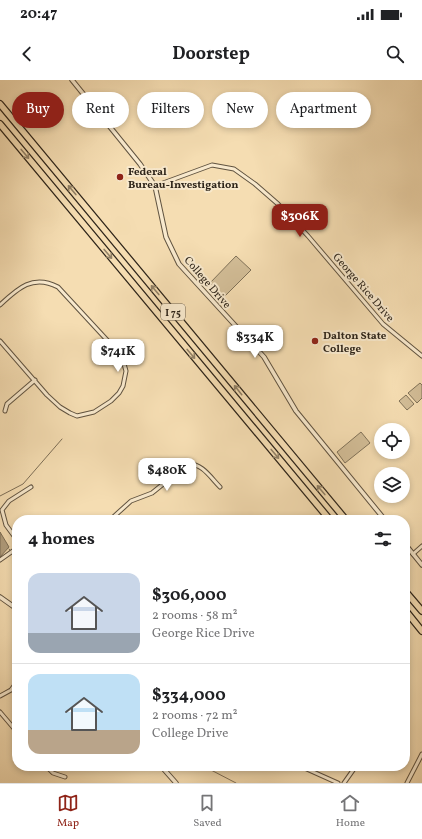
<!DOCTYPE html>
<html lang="en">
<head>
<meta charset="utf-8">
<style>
	:root { --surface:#fff; --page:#f6f6f6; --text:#202124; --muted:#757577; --line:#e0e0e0; --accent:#8f2418 }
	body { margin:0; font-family:Vollkorn,serif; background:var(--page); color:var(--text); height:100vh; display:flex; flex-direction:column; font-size:15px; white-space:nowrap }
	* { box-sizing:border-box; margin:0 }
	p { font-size:13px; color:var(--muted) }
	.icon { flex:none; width:22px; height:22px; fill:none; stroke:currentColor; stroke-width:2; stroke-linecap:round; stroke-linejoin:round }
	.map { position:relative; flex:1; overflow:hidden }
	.sheet { position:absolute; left:12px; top:435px; width:398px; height:256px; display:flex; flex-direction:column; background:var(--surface); border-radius:16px; box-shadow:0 2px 6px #0003 }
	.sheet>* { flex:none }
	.top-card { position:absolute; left:12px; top:12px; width:398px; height:36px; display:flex; gap:8px }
	.buttons { position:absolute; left:374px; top:343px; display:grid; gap:8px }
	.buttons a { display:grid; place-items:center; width:36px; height:36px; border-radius:50%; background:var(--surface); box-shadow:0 2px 6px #0003; font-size:20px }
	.price { position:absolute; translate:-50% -34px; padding:0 9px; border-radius:8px; background:#fff; color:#222; font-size:13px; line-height:26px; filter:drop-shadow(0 1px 2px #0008) }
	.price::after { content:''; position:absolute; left:50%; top:24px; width:12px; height:9px; margin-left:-6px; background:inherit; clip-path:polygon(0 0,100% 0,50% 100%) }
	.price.active { background:var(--accent); color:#fff }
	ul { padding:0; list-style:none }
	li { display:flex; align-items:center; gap:12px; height:100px; padding:0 16px }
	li+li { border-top:1px solid var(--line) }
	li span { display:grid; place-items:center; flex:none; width:112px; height:80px; border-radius:12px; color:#555 }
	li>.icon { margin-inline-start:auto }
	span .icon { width:48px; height:48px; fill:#fffc; stroke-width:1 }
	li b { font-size:17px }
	h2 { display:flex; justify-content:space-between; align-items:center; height:48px; padding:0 16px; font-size:17px }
	.tag { padding:0 14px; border-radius:18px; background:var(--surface); box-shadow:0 2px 6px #0003; font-size:14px; line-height:36px }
	.tag.active { background:var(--accent); color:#fff }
	.status { display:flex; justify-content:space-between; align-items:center; height:28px; padding:0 20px; background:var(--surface); direction:ltr }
	.status svg { height:11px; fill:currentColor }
	header { display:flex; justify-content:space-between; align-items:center; height:52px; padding:0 16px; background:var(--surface); font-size:18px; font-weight:700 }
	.tabs { display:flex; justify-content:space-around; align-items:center; height:56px; border-top:1px solid var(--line); background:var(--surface); font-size:11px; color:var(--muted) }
	.tabs a { display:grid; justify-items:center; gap:2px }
	.tabs .active { color:var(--accent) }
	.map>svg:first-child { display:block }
	.green { fill:#d3be98; stroke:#807259 }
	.water { fill:#b19e7e; stroke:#7d6e56 }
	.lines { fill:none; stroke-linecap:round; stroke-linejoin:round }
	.stream { stroke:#7d6e56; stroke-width:1 }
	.minor-casing { stroke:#605340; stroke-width:5 }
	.tertiary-casing { stroke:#605340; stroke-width:5.5 }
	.motorway-casing { stroke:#2e251a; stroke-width:8 }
	.minor { stroke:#f8e9cd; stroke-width:3 }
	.tertiary { stroke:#f8e9cd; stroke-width:3.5 }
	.motorway { stroke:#f5ddb2; stroke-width:5.5 }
	.oneway { stroke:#928166 }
	.poi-dot { fill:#8f2418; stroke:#f8e9cd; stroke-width:1.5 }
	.labels { text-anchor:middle; stroke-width:4; stroke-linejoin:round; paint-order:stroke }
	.shield { fill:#f8e9cd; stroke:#6b6050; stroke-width:1 }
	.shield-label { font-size:10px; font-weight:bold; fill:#2e251a }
	.poi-label { font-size:11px; font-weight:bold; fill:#2e251a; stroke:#f8e9cd; text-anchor:start }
	.street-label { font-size:11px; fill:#2e251a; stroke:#f8e9cd }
</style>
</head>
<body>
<div class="status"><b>20:47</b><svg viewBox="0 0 49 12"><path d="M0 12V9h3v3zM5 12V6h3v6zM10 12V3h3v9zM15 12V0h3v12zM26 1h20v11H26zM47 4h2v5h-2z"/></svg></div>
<header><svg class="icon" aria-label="back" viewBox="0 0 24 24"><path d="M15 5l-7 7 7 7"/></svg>Doorstep<svg class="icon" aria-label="search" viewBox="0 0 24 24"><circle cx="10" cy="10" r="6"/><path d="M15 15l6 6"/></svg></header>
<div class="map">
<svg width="422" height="703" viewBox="0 0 422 703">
	<rect width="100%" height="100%" fill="#f5ddb2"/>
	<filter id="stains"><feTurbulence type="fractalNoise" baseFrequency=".005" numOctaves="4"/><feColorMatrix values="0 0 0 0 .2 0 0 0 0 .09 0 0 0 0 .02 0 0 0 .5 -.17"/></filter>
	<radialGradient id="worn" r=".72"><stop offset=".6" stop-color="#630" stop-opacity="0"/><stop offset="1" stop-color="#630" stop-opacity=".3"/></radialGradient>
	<path class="green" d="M 236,176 L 251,190 L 224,217 L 210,203 Z
		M 420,303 L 422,305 L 422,318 L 417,323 L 408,313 Z
		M 406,315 L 414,324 L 407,330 L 399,321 Z
		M 361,352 L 370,363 L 345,383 L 337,372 Z"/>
	<path class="water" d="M 0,452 L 9,467 L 0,477 Z"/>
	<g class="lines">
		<path class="stream" d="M 0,416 L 23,404 L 62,359
			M 9,469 L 17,479
			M 208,686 L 211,690 L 236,703"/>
		<g class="minor-casing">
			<path id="minor" d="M 155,106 L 212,85 L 234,89 L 255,104 L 278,124 L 308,156 L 383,244 L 422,276
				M 0,225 C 18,208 33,194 58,207 L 107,260 L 120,275 L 124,284 L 126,291 L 123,306 L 119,313 L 111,321 L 94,332 L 77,336 L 70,333 L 60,327 L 47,315 L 0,261
				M 5,331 L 7,324 L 35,300
				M 110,440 L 131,421 L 152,413 L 188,384 C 202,383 211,398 220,407
				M 17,460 L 6,445 L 2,430 L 9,421 L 31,407
				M 413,474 L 422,466
				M 0,480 L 17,468
				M 405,607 L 407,613 L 405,618
				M 0,616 L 11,610 L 17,602
				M 0,632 L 17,652
				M 46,686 L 53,693 L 65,697
				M 300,686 L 338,703
				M 344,703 L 356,686
				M 407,703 L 422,674"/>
		</g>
		<g class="tertiary-casing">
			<path id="tertiary" d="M 72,0 L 140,84 L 155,106 L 166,157 L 179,184 L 264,277 L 296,331 L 385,440
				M 405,464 L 422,485
				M 0,517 L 17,529
				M 161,686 L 176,703"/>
		</g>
		<g class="motorway-casing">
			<path id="motorway" d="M 0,24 L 346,440
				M 0,44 L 330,440
				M 405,511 L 422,531
				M 405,530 L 422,551"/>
		</g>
		<use href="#minor" class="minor"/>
		<use href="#tertiary" class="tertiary"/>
		<use href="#motorway" class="motorway"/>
	</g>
	<defs><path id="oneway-shaft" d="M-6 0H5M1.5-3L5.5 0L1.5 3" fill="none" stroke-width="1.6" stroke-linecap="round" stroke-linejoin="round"/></defs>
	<g class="oneway">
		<use href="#oneway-shaft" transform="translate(25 74) rotate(50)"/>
		<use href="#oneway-shaft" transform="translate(72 110) rotate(-130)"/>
		<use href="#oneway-shaft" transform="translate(108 174) rotate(50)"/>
		<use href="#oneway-shaft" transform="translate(155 210) rotate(-130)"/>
		<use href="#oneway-shaft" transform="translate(191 274) rotate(50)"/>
		<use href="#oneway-shaft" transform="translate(238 310) rotate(-129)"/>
		<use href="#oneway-shaft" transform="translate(275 374) rotate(50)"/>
		<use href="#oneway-shaft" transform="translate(321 410) rotate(-130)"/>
	</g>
	<g class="poi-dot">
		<circle cx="120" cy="97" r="4"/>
		<circle cx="315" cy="261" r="4"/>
	</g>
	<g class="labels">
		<rect class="shield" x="161" y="224" width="24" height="16" rx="3"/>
		<g class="shield-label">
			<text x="173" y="236">I 75</text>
		</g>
		<g class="poi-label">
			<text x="128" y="95">Federal<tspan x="128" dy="13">Bureau-Investigation</tspan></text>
			<text x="323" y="259">Dalton State<tspan x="323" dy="13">College</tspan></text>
		</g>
		<g class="street-label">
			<text transform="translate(208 202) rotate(49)" y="4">College Drive</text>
			<text transform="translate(364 207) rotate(49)" y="4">George Rice Drive</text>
		</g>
	</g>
	<rect width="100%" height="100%" filter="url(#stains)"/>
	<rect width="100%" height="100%" fill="url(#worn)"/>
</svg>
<div class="buttons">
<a><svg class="icon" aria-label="locate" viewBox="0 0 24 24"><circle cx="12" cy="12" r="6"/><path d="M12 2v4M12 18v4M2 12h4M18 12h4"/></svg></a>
<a><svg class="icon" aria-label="layers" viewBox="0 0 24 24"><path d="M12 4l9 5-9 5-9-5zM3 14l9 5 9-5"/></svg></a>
</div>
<b class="price active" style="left:300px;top:158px">$306K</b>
<b class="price" style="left:255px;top:279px">$334K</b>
<b class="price" style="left:118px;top:293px">$741K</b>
<b class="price" style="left:167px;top:412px">$480K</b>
<div class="top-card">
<a class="tag active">Buy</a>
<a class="tag">Rent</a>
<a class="tag">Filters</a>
<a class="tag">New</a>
<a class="tag">Apartment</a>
</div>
<section class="sheet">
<h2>4 homes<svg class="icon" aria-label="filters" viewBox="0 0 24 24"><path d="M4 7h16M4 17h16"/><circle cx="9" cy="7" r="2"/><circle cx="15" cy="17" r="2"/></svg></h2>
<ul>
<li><span style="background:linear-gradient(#c9d6e8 75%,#9aa5b1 0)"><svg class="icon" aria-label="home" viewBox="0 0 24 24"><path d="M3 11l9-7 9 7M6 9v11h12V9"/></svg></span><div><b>$306,000</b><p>2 rooms · 58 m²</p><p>George Rice Drive</p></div></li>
<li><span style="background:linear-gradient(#bfe0f5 70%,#b9a48a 0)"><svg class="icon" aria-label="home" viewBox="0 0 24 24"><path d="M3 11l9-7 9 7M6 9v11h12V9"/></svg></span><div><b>$334,000</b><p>2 rooms · 72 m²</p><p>College Drive</p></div></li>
</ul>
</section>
</div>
<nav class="tabs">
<a class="active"><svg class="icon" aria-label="map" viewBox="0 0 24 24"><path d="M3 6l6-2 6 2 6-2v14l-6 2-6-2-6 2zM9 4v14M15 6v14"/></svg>Map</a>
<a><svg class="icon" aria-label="saved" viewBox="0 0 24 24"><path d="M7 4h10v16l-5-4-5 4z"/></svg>Saved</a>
<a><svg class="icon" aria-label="home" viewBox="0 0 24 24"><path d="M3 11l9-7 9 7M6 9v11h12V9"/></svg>Home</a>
</nav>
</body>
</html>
